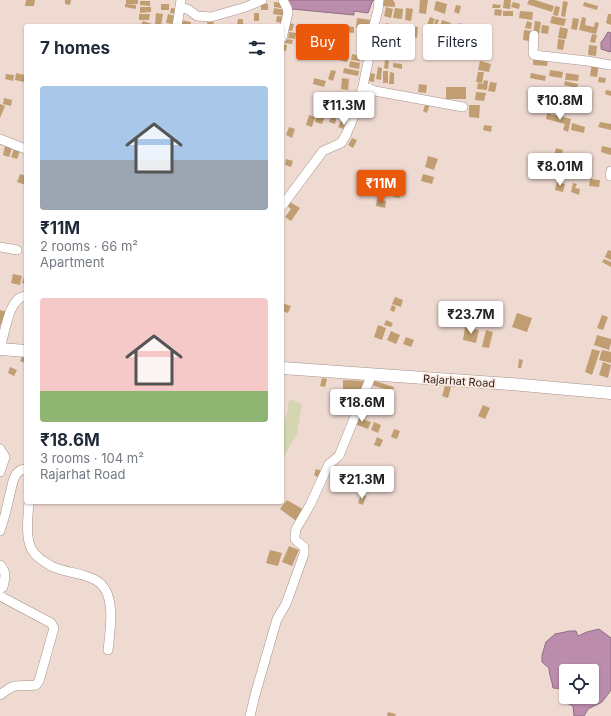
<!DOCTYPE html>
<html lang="en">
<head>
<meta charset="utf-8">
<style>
	:root { --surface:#fff; --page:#f2f2f3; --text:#1f2937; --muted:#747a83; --accent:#ea580c }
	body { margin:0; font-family:Inter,sans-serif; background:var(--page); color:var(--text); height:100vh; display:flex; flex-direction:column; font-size:15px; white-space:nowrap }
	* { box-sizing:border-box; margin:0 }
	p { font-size:13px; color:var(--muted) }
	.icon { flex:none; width:22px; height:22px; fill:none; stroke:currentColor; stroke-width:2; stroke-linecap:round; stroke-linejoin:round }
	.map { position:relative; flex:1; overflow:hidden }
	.sheet { position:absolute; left:24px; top:24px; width:260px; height:480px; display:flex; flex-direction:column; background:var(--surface); border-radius:4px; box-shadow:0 1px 3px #0004 }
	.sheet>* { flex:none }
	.guide { position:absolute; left:296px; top:24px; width:255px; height:36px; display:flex; gap:8px }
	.buttons { position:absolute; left:559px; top:664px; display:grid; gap:8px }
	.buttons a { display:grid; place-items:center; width:40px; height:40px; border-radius:4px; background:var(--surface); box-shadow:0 1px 3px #0004; font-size:20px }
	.price { position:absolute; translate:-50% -34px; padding:0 9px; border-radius:4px; background:#fff; color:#222; font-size:13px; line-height:26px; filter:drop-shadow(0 1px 2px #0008) }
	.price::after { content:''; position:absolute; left:50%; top:24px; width:12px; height:9px; margin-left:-6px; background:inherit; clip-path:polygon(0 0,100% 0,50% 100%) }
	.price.on { background:var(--accent); color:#fff }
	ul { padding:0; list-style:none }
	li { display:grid; align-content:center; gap:8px; height:212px; padding:0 16px }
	li span { display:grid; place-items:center; height:124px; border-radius:4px; color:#555 }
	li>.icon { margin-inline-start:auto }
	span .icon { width:72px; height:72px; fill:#fffc; stroke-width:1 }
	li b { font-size:17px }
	h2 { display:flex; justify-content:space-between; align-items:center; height:48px; padding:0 16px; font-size:17px }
	.chip { padding:0 14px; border-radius:4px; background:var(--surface); box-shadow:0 1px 3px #0004; font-size:14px; line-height:36px }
	.chip.on { background:var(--accent); color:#fff }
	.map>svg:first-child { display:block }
	.green { fill:#d6d5b2 }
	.water { fill:#bc8cad; stroke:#916d83; fill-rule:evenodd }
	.building { fill:#c09e71 }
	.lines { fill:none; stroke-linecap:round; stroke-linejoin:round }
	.minor-casing { stroke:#a5928a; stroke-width:10 }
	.major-casing { stroke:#a5928a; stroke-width:13 }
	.minor { stroke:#fff; stroke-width:9 }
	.major { stroke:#fff; stroke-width:12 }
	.labels { text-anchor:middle; stroke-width:3.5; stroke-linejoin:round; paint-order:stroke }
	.street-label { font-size:11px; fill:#2c2421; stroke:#fde8df }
</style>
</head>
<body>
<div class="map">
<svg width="611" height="716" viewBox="0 0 611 716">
	<rect width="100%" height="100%" fill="#efdad2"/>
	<path class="green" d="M 290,399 L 302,404 L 297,434 L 282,460 L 282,417 L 285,418 C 290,410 286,407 290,399 Z"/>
	<path class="water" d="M 286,0 L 374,0 L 372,2 L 368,13 L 354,11 L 354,15 L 292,9 Z
		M 460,24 L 476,29 L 474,43 L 468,49 L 460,43 L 448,44 L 448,36 L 451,26 Z
		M 608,32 L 611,33 L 611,51 L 610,52 L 601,49 L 601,42 L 603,40 Z
		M 599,629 L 611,638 L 611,690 L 602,702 L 588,709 L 584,716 L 574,716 L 573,706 L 565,702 L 566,689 L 553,688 C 552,680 549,675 549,668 L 542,662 L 542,655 L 546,642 L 555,634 L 570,631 L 576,631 L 578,636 L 587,632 ZM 566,671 L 592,671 L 592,697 L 566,697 Z"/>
	<path class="building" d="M 26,0 L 35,0 L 34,6 L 25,6 Z
		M 65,0 L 71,0 L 70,5 L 65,4 Z
		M 126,0 L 138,0 L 138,4 L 126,4 Z
		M 381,0 L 393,0 L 395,3 L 395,7 L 381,6 Z
		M 420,0 L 428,0 L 426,14 L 419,13 Z
		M 504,0 L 511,0 L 510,9 L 503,8 Z
		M 529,0 L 535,0 L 554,6 L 552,12 L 527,4 Z
		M 140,1 L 150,1 L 150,6 L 140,5 Z
		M 436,1 L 447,4 L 445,14 L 434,10 Z
		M 563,1 L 568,2 L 565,17 L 561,16 Z
		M 274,2 L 281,3 L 281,8 L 274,7 Z
		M 513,2 L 520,4 L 519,9 L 511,7 Z
		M 584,2 L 598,6 L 597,10 L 583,6 Z
		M 261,3 L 268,4 L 268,10 L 261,10 Z
		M 125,4 L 136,5 L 136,9 L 125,7 Z
		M 161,4 L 169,4 L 169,10 L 161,10 Z
		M 493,4 L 501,5 L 500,8 L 492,8 Z
		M 456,5 L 461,6 L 459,14 L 454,12 Z
		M 555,6 L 560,7 L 558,16 L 553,15 Z
		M 140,7 L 151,7 L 151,12 L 140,13 Z
		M 386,7 L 393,9 L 391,18 L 384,16 Z
		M 171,8 L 178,9 L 177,14 L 170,13 Z
		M 274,8 L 286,10 L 285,16 L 273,14 Z
		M 395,8 L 403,9 L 402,19 L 393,18 Z
		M 406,8 L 413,9 L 411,21 L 405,20 Z
		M 495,9 L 502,10 L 501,16 L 494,15 Z
		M 503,11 L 513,11 L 513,16 L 503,16 Z
		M 520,11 L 533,12 L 532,20 L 519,18 Z
		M 156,13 L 163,14 L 161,26 L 155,25 Z
		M 254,13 L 259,13 L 259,21 L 254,21 Z
		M 139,14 L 150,14 L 149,20 L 139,20 Z
		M 168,14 L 175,16 L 173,24 L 166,23 Z
		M 608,14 L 611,14 L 611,25 L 606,23 Z
		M 277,16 L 285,17 L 284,23 L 276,22 Z
		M 552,16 L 566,19 L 564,26 L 550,23 Z
		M 430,17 L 435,19 L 432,26 L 427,25 Z
		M 582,17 L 586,18 L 585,25 L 594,27 L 595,22 L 599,23 L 596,34 L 579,30 Z
		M 357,18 L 371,20 L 370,30 L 356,28 Z
		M 573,18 L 579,19 L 577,30 L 571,29 Z
		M 238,19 L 243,19 L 243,26 L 237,26 Z
		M 436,19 L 439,20 L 436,28 L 433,27 Z
		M 180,20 L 191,22 L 190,26 L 179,26 Z
		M 213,20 L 214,26 L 208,26 L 207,22 Z
		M 442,20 L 451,23 L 445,41 L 436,39 Z
		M 143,21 L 152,24 L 151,26 L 141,25 Z
		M 527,21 L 532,23 L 531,29 L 525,28 Z
		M 535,21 L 541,22 L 539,35 L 533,34 Z
		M 287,23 L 294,24 L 292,31 L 285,30 Z
		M 386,23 L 392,25 L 391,33 L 385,31 Z
		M 542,25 L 549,26 L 548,34 L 541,33 Z
		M 347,26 L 354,27 L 354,33 L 346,32 Z
		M 413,26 L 418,27 L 417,38 L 411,37 Z
		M 560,27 L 568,29 L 566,39 L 558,38 Z
		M 524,30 L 531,31 L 529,41 L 523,40 Z
		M 289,32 L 296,33 L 295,39 L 288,38 Z
		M 374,33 L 380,33 L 380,40 L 373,39 Z
		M 592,34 L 597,35 L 595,43 L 590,42 Z
		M 400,35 L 409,37 L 407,46 L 398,44 Z
		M 286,39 L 293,40 L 292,44 L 285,43 Z
		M 558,39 L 565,40 L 563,50 L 557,49 Z
		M 362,41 L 369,42 L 367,53 L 360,52 Z
		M 282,44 L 287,45 L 286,51 L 282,50 Z
		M 589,45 L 597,46 L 596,56 L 588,55 Z
		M 373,46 L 378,46 L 377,58 L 372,58 Z
		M 336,54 L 349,57 L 347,62 L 335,59 Z
		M 352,54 L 361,56 L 360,61 L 351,60 Z
		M 533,58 L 548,59 L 547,66 L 533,65 Z
		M 385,60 L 389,61 L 388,69 L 384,68 Z
		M 350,61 L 360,63 L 359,69 L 349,67 Z
		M 480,61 L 491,64 L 489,72 L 478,70 Z
		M 592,62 L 599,64 L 597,77 L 590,76 Z
		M 393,63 L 402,64 L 402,69 L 393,67 Z
		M 378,67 L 382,68 L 381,80 L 376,79 Z
		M 344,68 L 359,71 L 358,76 L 343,73 Z
		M 331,70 L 336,71 L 333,81 L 328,79 Z
		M 550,70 L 563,72 L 562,78 L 549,76 Z
		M 383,71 L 388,71 L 388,83 L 383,83 Z
		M 390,72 L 394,73 L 394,84 L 389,84 Z
		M 478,72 L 484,72 L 482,83 L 476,82 Z
		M 16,73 L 25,75 L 24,82 L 15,80 Z
		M 370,73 L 375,74 L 374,82 L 368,81 Z
		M 531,73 L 546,76 L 545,81 L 530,78 Z
		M 566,73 L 579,75 L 578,81 L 565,80 Z
		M 6,74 L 14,75 L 13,81 L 5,79 Z
		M 599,77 L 606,78 L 605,83 L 598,82 Z
		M 314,78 L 326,81 L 324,87 L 313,84 Z
		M 342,78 L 349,79 L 348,90 L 341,89 Z
		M 484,80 L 488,81 L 487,90 L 477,89 L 478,83 L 483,84 Z
		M 565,81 L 578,84 L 577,88 L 564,85 Z
		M 490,82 L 497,83 L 495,92 L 488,91 Z
		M 419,84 L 427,85 L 426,93 L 418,92 Z
		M 446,87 L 466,87 L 466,99 L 446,99 Z
		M 606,90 L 611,91 L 611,96 L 605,94 Z
		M 476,92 L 486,93 L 484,101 L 475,100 Z
		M 346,97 L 355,101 L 352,107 L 343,103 Z
		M 4,98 L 12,100 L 11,106 L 3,104 Z
		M 426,102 L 430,104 L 427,113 L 423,111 Z
		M 560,103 L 574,107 L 573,112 L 559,108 Z
		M 0,104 L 5,106 L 0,118 Z
		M 469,105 L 480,105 L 479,118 L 469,117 Z
		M 547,113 L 571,119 L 568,132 L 563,130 L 565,124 L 546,119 Z
		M 317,114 L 325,116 L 322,124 L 315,122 Z
		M 309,115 L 315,117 L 312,127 L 306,125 Z
		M 332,115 L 337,116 L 335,124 L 329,122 Z
		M 341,121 L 349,124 L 346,130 L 338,127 Z
		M 600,122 L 611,124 L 611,130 L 598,127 Z
		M 572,123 L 585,127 L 584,133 L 571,130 Z
		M 484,125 L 492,126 L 491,132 L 483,130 Z
		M 289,127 L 295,129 L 292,138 L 286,135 Z
		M 352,138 L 357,140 L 353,148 L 348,145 Z
		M 5,146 L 12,148 L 9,157 L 3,155 Z
		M 602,146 L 611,148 L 611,155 L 601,152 Z
		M 556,148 L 563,150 L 560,159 L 554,157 Z
		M 14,149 L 20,151 L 17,159 L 11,157 Z
		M 428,156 L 438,159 L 434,170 L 425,167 Z
		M 286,159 L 293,161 L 291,167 L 285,165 Z
		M 553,160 L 564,163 L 561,173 L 551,171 Z
		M 566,167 L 574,169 L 572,177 L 564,175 Z
		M 577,170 L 583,171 L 582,179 L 575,177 Z
		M 20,174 L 26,176 L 26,185 L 17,182 Z
		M 423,174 L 434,177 L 432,184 L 421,181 Z
		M 590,179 L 600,180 L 599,187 L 589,186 Z
		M 557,182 L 565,184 L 563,192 L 555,190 Z
		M 573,183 L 577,184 L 575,188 L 580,189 L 579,195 L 571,192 Z
		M 393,184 L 403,187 L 399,198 L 389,195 Z
		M 377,199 L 386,201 L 385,208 L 376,206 Z
		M 290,202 L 300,208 L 291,221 L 285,217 L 291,209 L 287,206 Z
		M 608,250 L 611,251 L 611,260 L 605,257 Z
		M 604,259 L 611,262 L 611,267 L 602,262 Z
		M 26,271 L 26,284 L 22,283 Z
		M 13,274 L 22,276 L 20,285 L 11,283 Z
		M 395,297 L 403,300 L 401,307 L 392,304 Z
		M 282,303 L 291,306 L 288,313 L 282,311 Z
		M 392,305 L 396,307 L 394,312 L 390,310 Z
		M 0,310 L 8,312 L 3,326 L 0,325 Z
		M 517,313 L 532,318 L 527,332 L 512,327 Z
		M 602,315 L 608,317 L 603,330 L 597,328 Z
		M 386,320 L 393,323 L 391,327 L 384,325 Z
		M 378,325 L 386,328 L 382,340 L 374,337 Z
		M 465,327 L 479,330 L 476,343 L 463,340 Z
		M 486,330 L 493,332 L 489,348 L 482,347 Z
		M 391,331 L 400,335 L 396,344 L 387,340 Z
		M 597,335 L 611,339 L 611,343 L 609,350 L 594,345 Z
		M 406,337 L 414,340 L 411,347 L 403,344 Z
		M 592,349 L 600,351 L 592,375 L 585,372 Z
		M 602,350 L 611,352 L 611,363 L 599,360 Z
		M 22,356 L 26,357 L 25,363 L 20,361 Z
		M 519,359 L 523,360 L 521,368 L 518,368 Z
		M 603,362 L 611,365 L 608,378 L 599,375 Z
		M 10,367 L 17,370 L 14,376 L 8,373 Z
		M 322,378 L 327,379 L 325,387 L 320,386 Z
		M 343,380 L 364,381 L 363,390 L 343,389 Z
		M 372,380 L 394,387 L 392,391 L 371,385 Z
		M 445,386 L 451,387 L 448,398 L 442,396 Z
		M 483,405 L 490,408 L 485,419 L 478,416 Z
		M 356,417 L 371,422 L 368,429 L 354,424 Z
		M 374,422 L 381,425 L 378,433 L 371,430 Z
		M 394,429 L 400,431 L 397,439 L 391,437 Z
		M 377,437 L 383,440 L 380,447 L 374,445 Z
		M 316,469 L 322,471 L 319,478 L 314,475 Z
		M 361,494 L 366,496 L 363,505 L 358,503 Z
		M 287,500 L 306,511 L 299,523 L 280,509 Z
		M 289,546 L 299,550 L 292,566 L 282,562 Z
		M 270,550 L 282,553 L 278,566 L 266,563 Z
		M 388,712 L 396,714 L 395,716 L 387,716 Z"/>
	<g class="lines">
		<g class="minor-casing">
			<path id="minor" d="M 181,7 L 189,10 L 197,16 L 211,17 L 246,7 L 262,0
				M 177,26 L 181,0
				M 534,35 L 533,53 L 534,55 L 587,61 L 611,65
				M 282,38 L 288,13 L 287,8 L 283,0
				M 363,86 L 375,91 L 463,107
				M 0,139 L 15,145 L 26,149
				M 610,176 L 611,171
				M 282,206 L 323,151 L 341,143 L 346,135 L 356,111 L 363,86 L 368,62 L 371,36 L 378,10 L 379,0
				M 0,247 L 17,250
				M 0,348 C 5,335 8,297 26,296
				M 0,449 L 5,457 L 0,472
				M 29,502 C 28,516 25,538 32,550 C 36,557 44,562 51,566 C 61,571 72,572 83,575 C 87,577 93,578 97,581 C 117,593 110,631 108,650
				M 0,531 L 5,515 L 13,481 L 16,474 L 21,470 L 26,469
				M 0,565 C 7,572 5,578 3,587 L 0,589
				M 0,596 L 51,623 L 54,628 L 39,681 L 36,685 C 29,686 22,685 15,686 C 9,687 5,692 0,695
				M 250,716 L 255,695 L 277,619 L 286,604 L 304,554 L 304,547 L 298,542 L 295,539 L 295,536 L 296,529 L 310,505 L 329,464 L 339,456 L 372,374"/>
		</g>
		<g class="major-casing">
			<path id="major" d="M 0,349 L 26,351
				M 282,368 L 511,384 L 611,393"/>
		</g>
		<use href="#minor" class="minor"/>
		<use href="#major" class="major"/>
	</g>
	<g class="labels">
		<g class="street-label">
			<text transform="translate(459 381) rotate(4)" y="4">Rajarhat Road</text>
		</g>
	</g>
</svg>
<div class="buttons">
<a><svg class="icon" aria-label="locate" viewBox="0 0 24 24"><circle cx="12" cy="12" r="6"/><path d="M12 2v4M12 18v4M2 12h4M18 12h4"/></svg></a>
</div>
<b class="price" style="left:560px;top:121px">₹10.8M</b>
<b class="price" style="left:344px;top:126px">₹11.3M</b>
<b class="price" style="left:560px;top:187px">₹8.01M</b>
<b class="price on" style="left:381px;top:204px">₹11M</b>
<b class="price" style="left:471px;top:335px">₹23.7M</b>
<b class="price" style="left:362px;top:423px">₹18.6M</b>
<b class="price" style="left:362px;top:500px">₹21.3M</b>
<div class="guide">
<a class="chip on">Buy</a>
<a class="chip">Rent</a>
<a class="chip">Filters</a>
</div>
<section class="sheet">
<h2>7 homes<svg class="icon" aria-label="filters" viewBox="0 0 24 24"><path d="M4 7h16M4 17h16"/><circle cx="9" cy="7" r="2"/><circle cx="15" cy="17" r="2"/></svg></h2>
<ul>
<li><span style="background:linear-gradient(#a9c7e8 60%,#9aa5b1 0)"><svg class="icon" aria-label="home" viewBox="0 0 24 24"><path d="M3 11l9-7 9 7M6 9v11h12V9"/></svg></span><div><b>₹11M</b><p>2 rooms · 66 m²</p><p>Apartment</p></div></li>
<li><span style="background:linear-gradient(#f6c9c9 75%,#8fb573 0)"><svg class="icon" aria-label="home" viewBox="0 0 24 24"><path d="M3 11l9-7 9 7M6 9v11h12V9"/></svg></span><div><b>₹18.6M</b><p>3 rooms · 104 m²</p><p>Rajarhat Road</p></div></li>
</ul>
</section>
</div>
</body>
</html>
